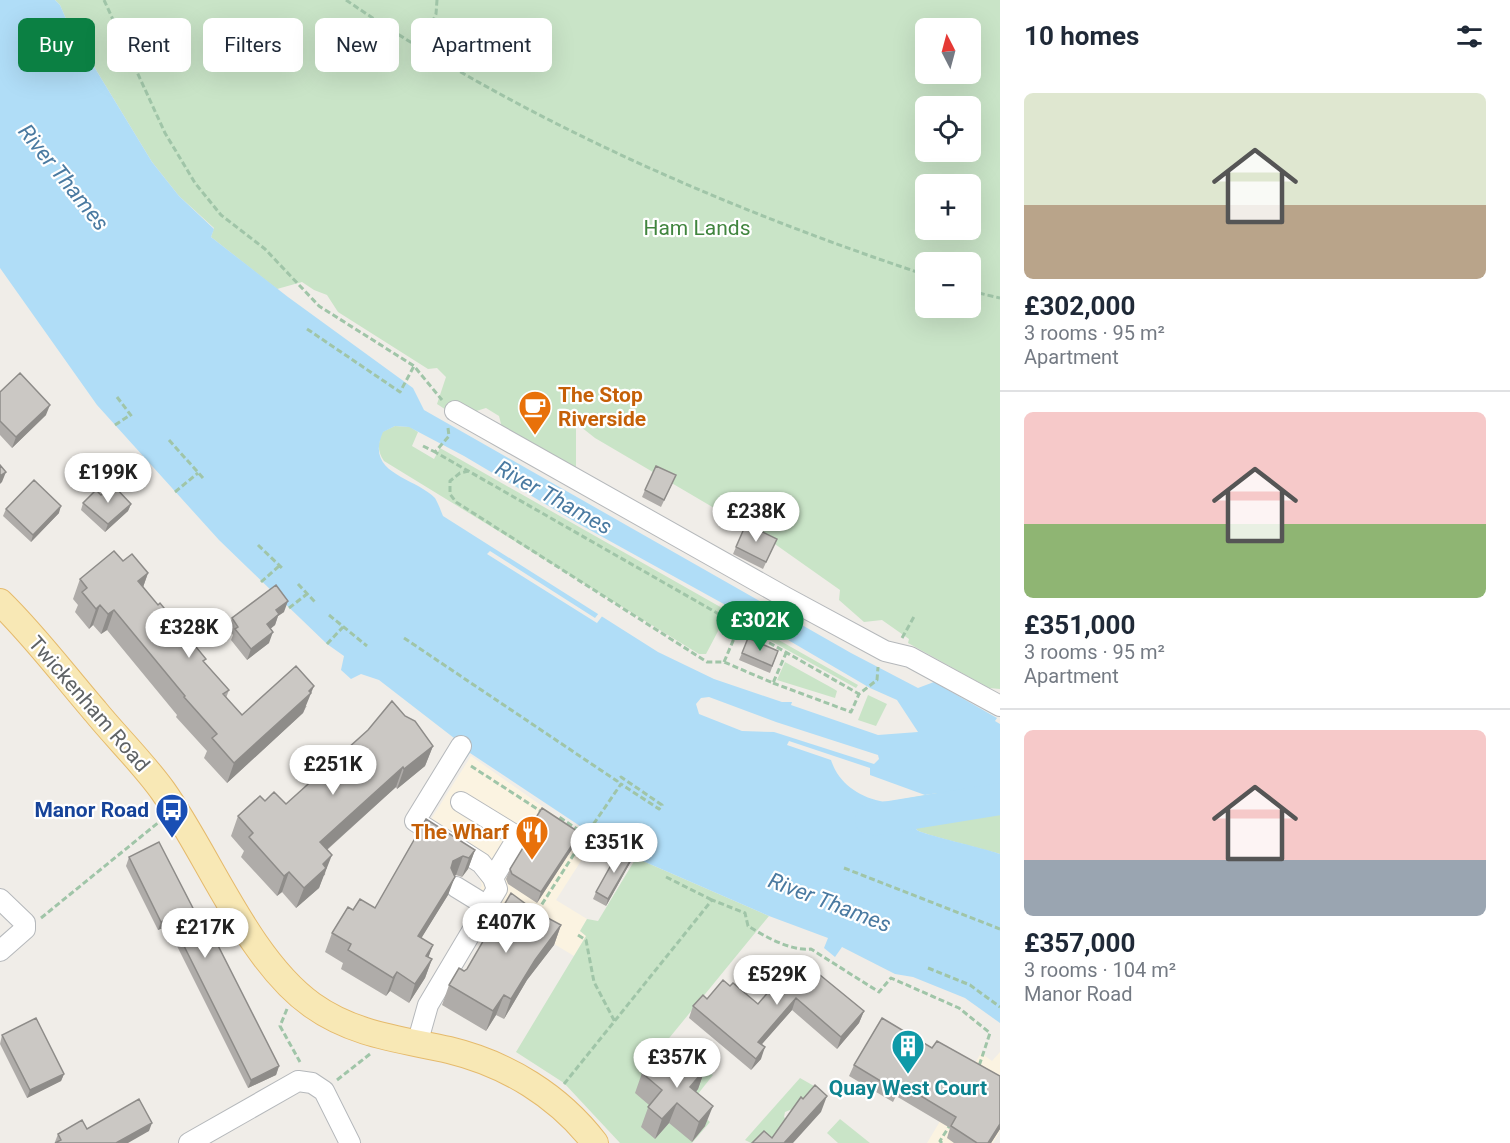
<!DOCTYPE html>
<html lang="en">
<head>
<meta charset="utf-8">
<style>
	:root { --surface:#fff; --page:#f2f2f3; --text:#1f2937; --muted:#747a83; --line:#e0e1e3; --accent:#0b8043 }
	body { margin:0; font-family:Roboto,sans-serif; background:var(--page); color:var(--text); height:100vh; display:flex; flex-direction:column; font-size:22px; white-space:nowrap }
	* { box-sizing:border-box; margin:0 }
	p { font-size:20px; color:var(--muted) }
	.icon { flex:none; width:33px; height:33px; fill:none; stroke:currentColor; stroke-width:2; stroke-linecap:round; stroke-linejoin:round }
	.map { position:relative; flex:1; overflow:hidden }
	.side { display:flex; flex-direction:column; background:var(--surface); width:510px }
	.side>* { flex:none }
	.banner { position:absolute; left:18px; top:18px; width:570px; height:54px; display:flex; gap:12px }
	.needle { width:39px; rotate:354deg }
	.fabs { position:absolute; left:915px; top:18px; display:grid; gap:12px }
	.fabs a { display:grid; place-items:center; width:66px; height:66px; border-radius:9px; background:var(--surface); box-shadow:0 6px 24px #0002; font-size:30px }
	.price { position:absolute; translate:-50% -51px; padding:0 14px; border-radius:21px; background:#fff; color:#222; font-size:20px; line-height:39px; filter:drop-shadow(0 2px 3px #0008) }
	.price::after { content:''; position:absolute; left:50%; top:36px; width:18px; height:14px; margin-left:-9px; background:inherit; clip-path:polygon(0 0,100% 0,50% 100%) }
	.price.current { background:var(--accent); color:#fff }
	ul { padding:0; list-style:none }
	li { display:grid; align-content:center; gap:12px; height:318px; padding:0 24px }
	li+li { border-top:2px solid var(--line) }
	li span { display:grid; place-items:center; height:186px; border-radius:9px; color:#555 }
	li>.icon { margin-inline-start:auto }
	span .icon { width:108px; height:108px; fill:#fffc; stroke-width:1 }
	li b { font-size:26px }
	h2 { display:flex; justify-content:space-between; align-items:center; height:72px; padding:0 24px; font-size:26px }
	.tag { padding:0 21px; border-radius:9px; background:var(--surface); box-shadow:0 6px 24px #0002; font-size:21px; line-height:54px }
	.tag.current { background:var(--accent); color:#fff }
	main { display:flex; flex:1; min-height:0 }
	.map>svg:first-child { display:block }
	.commercial { fill:#fbf3e1 }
	.green { fill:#c9e4c7; fill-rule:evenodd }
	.water { fill:#b0ddf7; fill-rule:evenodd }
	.pier { fill:#f0ede8 }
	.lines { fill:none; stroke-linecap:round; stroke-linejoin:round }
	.river { stroke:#b0ddf7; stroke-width:32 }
	.minor-casing { stroke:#b5b8bb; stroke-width:22 }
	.major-casing { stroke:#e5ba6c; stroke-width:28 }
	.path { stroke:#a0c5a8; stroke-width:3; stroke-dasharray:6 3; stroke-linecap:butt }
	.minor { stroke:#fff; stroke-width:20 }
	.major { stroke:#f8e8b5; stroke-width:26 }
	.wall { fill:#afaca9 }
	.shaded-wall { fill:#8e8c89 }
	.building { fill:#cbc8c4; stroke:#8e8c89; stroke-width:1.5 }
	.labels { text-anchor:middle; stroke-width:4.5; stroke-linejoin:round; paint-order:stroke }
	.park-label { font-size:21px; fill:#41853f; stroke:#fff }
	.food-label { font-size:21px; font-weight:bold; fill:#c56008; stroke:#fff; text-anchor:start }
	.street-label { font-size:21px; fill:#5f6366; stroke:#fff }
	.transit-label { font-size:21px; font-weight:bold; fill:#164399; stroke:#fff; text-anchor:end }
	.culture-label { font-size:21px; font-weight:bold; fill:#0d838f; stroke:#fff }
	.water-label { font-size:22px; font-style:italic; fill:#4a7aa1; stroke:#fff }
</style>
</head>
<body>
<main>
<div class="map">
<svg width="1000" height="1143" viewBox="0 0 1000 1143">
	<rect width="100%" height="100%" fill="#f0ede8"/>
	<path class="commercial" d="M 471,756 L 593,842 L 556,900 L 587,919 L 580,931 L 586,936 L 574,956 L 480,899 L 477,896 L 482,885 L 475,867 L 423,832 Z
		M 1000,1052 L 1000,1131 L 993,1143 L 927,1143 L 981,1053 L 992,1061 Z"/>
	<path class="green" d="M 55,0 L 1000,0 L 1000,689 L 989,688 L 908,643 L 909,639 L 882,620 L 864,622 L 839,600 L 840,590 L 772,542 L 595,438 L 576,423 L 576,473 L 504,436 L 499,416 L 486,408 L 457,417 L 437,404 L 446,377 L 437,368 L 428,369 L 338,312 L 327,295 L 314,290 L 302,282 L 277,289 L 211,237 L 214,228 L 179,196 L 152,162 L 90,60 L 87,42 L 70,28 L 60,5 ZM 926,28 L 970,28 L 970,74 L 926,74 ZM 926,106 L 970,106 L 970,152 L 926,152 ZM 926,184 L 970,184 L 970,230 L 926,230 ZM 926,262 L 970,262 L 970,308 L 926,308 Z
		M 395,426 L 410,427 L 418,432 L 412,446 L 434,459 L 440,448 L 858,685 L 856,688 L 726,616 L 706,654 L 699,654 L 384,461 C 377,451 378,443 382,432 Z
		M 785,662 L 834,689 L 837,691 L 835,698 L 777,680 Z
		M 868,695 L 887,704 L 876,726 L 858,720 Z
		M 938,793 L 942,818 L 981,811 L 1000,815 L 1000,854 C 988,850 921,834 917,830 C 911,823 911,808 909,798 Z
		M 636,858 L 769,916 L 661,1048 L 713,1075 L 690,1104 L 710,1122 L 692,1143 L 620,1143 L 564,1083 L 516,1052 L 586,936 L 580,931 L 587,919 L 598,921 Z
		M 800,1078 L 814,1086 L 810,1102 L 785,1112 L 784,1117 L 789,1122 L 788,1143 L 751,1143 L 745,1140 Z
		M 840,1119 L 870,1143 L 838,1143 L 827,1133 Z"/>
	<path class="water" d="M 0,0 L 55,0 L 60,5 L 70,28 L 87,42 L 90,60 L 152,162 L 179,196 L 214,229 L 211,237 L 288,297 L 413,388 L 424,410 L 851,653 L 918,688 L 934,682 L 997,718 L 995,721 L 1000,724 L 1000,815 L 981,811 L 942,818 L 938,793 L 925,795 L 870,775 L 870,768 L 789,741 L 787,745 L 831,760 C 838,782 857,796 880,801 C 888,803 901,799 909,798 C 911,808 911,823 917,830 C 921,834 988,849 1000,854 L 1000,1023 L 965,998 L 913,977 L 895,974 L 842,947 L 835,957 L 824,948 L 828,938 L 769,916 L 636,858 L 630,863 L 593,842 L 596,837 L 589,832 L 470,753 L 463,763 L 445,753 L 454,738 L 379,680 L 361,674 L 351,679 L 341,670 L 344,656 L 327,644 L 219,540 L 97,405 L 0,268 ZM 395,426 L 409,427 L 464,456 L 579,524 L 771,630 L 870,688 L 897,700 L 918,732 L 878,735 L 791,705 L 792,702 L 782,702 L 714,679 L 658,652 L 443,516 C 441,511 438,503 435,498 C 415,477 364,474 383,432 ZM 709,697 L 776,722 L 878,755 L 879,759 L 874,764 L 774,732 L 742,731 L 699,714 L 696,704 L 701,698 Z"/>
	<path class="pier" d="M 490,551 L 595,618 L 599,613 L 603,615 L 597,623 L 487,554 Z"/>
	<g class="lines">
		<path class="river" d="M 871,820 L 1000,799"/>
		<g class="minor-casing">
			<path id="minor" d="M 455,411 L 785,597 L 885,651 L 910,657 L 1000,706
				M 461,746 L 415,821 L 481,863 L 493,878
				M 456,887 L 487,906
				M 0,899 L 25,923 L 25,929 L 0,951
				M 417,1044 L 428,1005 L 497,889 L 493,878 L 518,837 L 461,802
				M 189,1143 L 298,1081 L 312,1083 L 324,1091 L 350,1143"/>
		</g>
		<g class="major-casing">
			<path id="major" d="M 0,602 C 34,635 64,675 95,711 C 117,738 143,763 163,791 C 209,856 248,959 312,1005 C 354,1035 400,1039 449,1050 C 507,1064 559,1096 595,1143"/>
		</g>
		<path class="path" d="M 104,0 L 165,133 L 195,183 L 221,215 L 265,249 L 319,306 L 414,366 L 442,400
			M 346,0 C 519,119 727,209 926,275
			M 420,47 L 436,14 L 437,0
			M 970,291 L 1000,298
			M 307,329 L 400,392 L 414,366
			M 117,397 L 133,418
			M 115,425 L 130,415
			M 448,428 L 449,436 L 435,452 L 859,694 L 877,680 L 878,667
			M 169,440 L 203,478
			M 423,446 L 435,452
			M 469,471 L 460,473 L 450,481 L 450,494 L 456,502 L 707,662 L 724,662 L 773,683 L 786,653
			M 175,492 L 198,473
			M 258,545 L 282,568
			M 261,582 L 279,566
			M 298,584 L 315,602
			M 289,608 L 307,594
			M 329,615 L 367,646
			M 404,638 L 617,781 L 621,777 L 662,805 L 659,809 L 621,784 L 586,835 L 559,817 L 556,821
			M 902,638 L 915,615
			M 327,644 L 343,627
			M 724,662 L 739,627
			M 773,683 L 851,712 L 859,694
			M 471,766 L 542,812
			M 613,847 L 621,852
			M 615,857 L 619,851
			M 844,868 L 1000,929
			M 666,877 L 712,900
			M 537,912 L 583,840 L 575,835
			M 41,918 L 159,822
			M 578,935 L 586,940 L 594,982 L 615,1022
			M 928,968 L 970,985 L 1000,1007
			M 287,1009 L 280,1026 L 300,1062
			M 337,1080 L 370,1054
			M 564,1084 L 712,900 L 745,913 L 748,926 C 766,937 790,951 811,949 L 879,992 L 891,978 L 959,1008 L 990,1033 L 979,1066
			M 942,1143 L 940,1141 L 950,1125"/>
		<use href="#minor" class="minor"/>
		<use href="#major" class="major"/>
	</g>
	<path class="wall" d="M 0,392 L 46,415 L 12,448 L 0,435 Z
		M 673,482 L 661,507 L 642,497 L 645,490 Z
		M 101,495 L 131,504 L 128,511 L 105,532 L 81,510 L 83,503 Z
		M 6,509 L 59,513 L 31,542 L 3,516 Z
		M 777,539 L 763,569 L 733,554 L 736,547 Z
		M 123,561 L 148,573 L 143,587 L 205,663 L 229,690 L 226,698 L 242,715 L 307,706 L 306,707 L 303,713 L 227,783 L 204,758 L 207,751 L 176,717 L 177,715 L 107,630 L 101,634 L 93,625 L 89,629 L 75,612 L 78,605 L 73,599 L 80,579 Z
		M 284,612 L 278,616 L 275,625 L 270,629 L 269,643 L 247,660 L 231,640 L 233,635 L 228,629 L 232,618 Z
		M 748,638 L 778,651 L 770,673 L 739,660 Z
		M 433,746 L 425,766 L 397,789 L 396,787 L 327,850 L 325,875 L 323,876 L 319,888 L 296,908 L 282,892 L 277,896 L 241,857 L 244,851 L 231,836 L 238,816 L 265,801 L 286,804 Z
		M 426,819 L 475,850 L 468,869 L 462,877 L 456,875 L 454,876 L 448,895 L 421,938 L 433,945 L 428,957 L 432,959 L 425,978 L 409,1003 L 390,991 L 386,996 L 341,969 L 343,963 L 325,952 L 332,933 L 353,910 L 375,908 Z
		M 533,822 L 580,833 L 576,843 L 537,903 L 508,884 L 506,879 L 510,869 L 529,838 L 529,833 Z
		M 633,856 L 630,863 L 606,906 L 593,899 L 596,892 Z
		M 129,857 L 195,912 L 279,1066 L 276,1075 L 248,1088 L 167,926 L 158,930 L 126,866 Z
		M 544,916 L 561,925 L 554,945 L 527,980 L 504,1019 L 496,1015 L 486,1031 L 442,1005 L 449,985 L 464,971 Z
		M 798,957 L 864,1011 L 859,1023 L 837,1049 L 792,1010 L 762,1044 L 761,1059 L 751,1070 L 689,1018 L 693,1006 L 730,986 L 758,1004 Z
		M 2,1035 L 64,1074 L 61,1081 L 27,1098 L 0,1044 Z
		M 932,1048 L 1000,1076 L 1000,1129 L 991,1143 L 954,1143 L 947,1138 L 950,1128 L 896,1096 L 893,1102 L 849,1076 L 854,1065 Z
		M 705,1069 L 698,1089 L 696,1092 L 705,1126 L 692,1142 L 669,1123 L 655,1139 L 641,1127 L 649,1105 L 635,1093 L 642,1073 L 675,1075 Z
		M 87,1129 L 149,1131 L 55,1142 L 58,1134 Z"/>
	<path class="shaded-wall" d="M 50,405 L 46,415 L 12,448 L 16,437 Z
		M 6,472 L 2,482 L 0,484 L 0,476 Z
		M 131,504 L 128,511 L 105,532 L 108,524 Z
		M 61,506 L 59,513 L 31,542 L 33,535 Z
		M 148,573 L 141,593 L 138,581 Z
		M 288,601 L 284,612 L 278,616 L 275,625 L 263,635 L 267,624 L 276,610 Z
		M 100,605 L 93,625 L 89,629 L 96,609 Z
		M 114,610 L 107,630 L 101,634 L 108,614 Z
		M 273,632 L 269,643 L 247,660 L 251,649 Z
		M 314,686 L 303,713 L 227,783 L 234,763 Z
		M 433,746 L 425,766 L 397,789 L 404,769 Z
		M 403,767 L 396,787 L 313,862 L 320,842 Z
		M 580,833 L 576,843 L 537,903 L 541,892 Z
		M 475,850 L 468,869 L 462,877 L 469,858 Z
		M 332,855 L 319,888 L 296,908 L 304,888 L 323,864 Z
		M 463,856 L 456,875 L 446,880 L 453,861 Z
		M 633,856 L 630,863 L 606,906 L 608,899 Z
		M 289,872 L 282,892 L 277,896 L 284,876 Z
		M 455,877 L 448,895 L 411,955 L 418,936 Z
		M 170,918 L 167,926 L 158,930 L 161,922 Z
		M 561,925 L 554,945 L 527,980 L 504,1019 L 511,999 L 535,960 Z
		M 433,945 L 426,964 L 426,956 Z
		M 432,959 L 425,978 L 409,1003 L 415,984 Z
		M 397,972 L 390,991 L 386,996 L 393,978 Z
		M 504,995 L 496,1015 L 486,1031 L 493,1011 Z
		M 796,998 L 792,1010 L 754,1053 L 758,1042 Z
		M 864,1011 L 859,1023 L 837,1049 L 841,1037 Z
		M 765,1047 L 761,1059 L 751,1070 L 756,1059 Z
		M 279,1066 L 276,1075 L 248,1088 L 251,1080 Z
		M 705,1069 L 698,1089 L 683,1107 L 690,1087 Z
		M 64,1074 L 61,1081 L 27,1098 L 30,1090 Z
		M 827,1096 L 821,1112 L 793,1143 L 784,1143 Z
		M 677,1103 L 669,1123 L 655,1139 L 662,1119 Z
		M 713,1106 L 705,1126 L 692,1142 L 699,1122 Z
		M 152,1123 L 149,1131 L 128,1143 L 116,1143 Z
		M 1000,1124 L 1000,1129 L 991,1143 L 988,1143 Z"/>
	<path class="building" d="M 20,373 L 50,405 L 16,437 L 0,421 L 0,392 Z
		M 0,465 L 6,472 L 0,476 Z
		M 656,466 L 676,475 L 664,500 L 645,490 Z
		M 34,480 L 61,506 L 33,535 L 6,509 Z
		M 112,484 L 131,504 L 108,524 L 83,503 L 96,490 L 101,495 Z
		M 746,524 L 777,539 L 766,562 L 736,547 Z
		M 114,551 L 123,561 L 132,554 L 148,573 L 138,581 L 158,605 L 160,603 L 206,659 L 203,661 L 229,690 L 223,694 L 242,715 L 296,666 L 314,686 L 309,691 L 311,693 L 234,763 L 212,738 L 217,734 L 184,697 L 185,696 L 114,610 L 108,614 L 100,605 L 96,609 L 82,592 L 87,588 L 80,579 Z
		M 276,585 L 288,601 L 276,610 L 279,614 L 267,624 L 273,632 L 251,649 L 235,629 L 238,627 L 232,618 Z
		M 748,638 L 778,651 L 772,666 L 742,653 Z
		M 392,701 L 405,716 L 415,721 L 433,746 L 404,769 L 403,767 L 320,842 L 332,855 L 323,864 L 326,868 L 304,888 L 289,872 L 284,876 L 249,837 L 253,833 L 238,816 L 260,796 L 265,801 L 274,792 L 286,804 L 368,730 Z
		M 542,808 L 580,833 L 541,892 L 512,874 L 510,869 L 532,833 L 533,822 Z
		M 426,819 L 475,850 L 469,858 L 463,856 L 453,861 L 451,868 L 455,877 L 418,936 L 433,945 L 426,956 L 432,959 L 415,984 L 397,972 L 393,978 L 348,950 L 351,944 L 332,933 L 348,907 L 353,910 L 360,899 L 375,908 Z
		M 159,842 L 195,912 L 200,910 L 279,1066 L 251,1080 L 170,918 L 161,922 L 129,857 Z
		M 620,849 L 633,856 L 608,899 L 596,892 Z
		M 511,893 L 526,904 L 537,907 L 544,916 L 561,925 L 535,960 L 511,999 L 504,995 L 493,1011 L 449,985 L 459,968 L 464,971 L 467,969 Z
		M 798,957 L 864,1011 L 841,1037 L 796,998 L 758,1042 L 765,1047 L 756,1059 L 693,1006 L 703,995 L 707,999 L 723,980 L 730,986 L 733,983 L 758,1004 Z
		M 36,1018 L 64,1074 L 30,1090 L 2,1035 Z
		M 882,1018 L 932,1048 L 937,1041 L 1000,1076 L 1000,1124 L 988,1143 L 977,1143 L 951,1126 L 956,1117 L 901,1084 L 897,1091 L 854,1065 Z
		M 691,1057 L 705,1069 L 690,1087 L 713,1106 L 699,1122 L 677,1103 L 662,1119 L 648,1107 L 662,1090 L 642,1073 L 656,1058 L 675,1075 Z
		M 815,1085 L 827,1096 L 784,1143 L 752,1143 L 764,1131 L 772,1138 L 801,1097 L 803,1099 Z
		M 139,1099 L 152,1123 L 116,1143 L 55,1143 L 61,1140 L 58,1134 L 82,1120 L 87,1129 Z"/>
	<defs>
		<g id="cafe-pin" transform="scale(1.725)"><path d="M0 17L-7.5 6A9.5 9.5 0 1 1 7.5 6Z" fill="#e8710a" stroke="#fff"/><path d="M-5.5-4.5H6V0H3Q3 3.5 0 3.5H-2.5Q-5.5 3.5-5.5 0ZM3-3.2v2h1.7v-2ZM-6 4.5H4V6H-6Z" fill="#fff"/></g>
		<g id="bus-pin" transform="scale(1.725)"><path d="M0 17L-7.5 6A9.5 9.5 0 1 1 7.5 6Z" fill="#1a4fb4" stroke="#fff"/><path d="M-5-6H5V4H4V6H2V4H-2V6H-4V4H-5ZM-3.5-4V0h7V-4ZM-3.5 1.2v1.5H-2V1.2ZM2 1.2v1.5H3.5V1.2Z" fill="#fff"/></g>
		<g id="restaurant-pin" transform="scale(1.725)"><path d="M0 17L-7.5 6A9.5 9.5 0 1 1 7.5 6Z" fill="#e8710a" stroke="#fff"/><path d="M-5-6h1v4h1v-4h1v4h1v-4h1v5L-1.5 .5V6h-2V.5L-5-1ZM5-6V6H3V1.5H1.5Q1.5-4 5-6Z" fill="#fff"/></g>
		<g id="building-pin" transform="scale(1.725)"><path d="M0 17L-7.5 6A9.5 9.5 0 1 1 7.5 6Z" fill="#0f9aa8" stroke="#fff"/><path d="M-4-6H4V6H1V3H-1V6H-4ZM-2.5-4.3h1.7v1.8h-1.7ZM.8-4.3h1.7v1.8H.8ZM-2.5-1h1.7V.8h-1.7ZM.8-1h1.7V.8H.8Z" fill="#fff"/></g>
	</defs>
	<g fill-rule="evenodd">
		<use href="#cafe-pin" x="535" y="407"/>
		<use href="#bus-pin" x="172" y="810"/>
		<use href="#restaurant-pin" x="532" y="832"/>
		<use href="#building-pin" x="908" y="1046"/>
	</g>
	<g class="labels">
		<g class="park-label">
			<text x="697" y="235">Ham Lands</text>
		</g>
		<g class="food-label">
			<text x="558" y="402">The Stop<tspan x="558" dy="24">Riverside</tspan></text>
			<text x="509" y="839" text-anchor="end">The Wharf</text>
		</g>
		<g class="street-label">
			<text transform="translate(89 704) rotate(49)" y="7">Twickenham Road</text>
		</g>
		<g class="transit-label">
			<text x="149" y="817">Manor Road</text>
		</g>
		<g class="culture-label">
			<text x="908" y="1095">Quay West Court</text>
		</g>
		<g class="water-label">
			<text transform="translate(64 177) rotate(51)" y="8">River Thames</text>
			<text transform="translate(554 497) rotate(29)" y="8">River Thames</text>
			<text transform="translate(830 902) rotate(21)" y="8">River Thames</text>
		</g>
	</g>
</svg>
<div class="fabs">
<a><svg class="needle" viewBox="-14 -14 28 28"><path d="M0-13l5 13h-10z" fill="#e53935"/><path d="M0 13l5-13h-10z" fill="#747a83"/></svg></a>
<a><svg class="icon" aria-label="locate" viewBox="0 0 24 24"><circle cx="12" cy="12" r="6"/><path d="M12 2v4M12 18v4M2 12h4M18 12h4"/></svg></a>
<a>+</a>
<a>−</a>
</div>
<b class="price" style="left:108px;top:504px">£199K</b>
<b class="price" style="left:756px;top:543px">£238K</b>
<b class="price current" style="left:760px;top:652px">£302K</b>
<b class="price" style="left:189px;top:659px">£328K</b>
<b class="price" style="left:333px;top:796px">£251K</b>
<b class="price" style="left:614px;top:874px">£351K</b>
<b class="price" style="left:506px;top:954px">£407K</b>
<b class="price" style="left:205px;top:959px">£217K</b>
<b class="price" style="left:777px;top:1006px">£529K</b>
<b class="price" style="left:677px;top:1089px">£357K</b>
<div class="banner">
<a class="tag current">Buy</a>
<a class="tag">Rent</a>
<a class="tag">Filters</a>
<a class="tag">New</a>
<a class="tag">Apartment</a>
</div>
</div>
<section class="side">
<h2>10 homes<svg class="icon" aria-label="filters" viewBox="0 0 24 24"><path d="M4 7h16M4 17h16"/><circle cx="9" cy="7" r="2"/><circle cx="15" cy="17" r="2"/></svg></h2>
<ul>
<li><span style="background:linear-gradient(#dfe7d0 60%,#b9a48a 0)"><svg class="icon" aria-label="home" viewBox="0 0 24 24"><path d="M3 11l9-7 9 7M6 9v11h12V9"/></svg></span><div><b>£302,000</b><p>3 rooms · 95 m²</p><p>Apartment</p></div></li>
<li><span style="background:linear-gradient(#f6c9c9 60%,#8fb573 0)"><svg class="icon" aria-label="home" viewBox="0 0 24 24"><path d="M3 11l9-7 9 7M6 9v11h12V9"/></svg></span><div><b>£351,000</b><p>3 rooms · 95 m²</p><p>Apartment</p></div></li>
<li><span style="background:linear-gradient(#f6c9c9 70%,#9aa5b1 0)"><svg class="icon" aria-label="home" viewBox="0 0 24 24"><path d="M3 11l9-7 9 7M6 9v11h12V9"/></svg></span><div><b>£357,000</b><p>3 rooms · 104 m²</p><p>Manor Road</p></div></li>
</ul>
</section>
</main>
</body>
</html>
